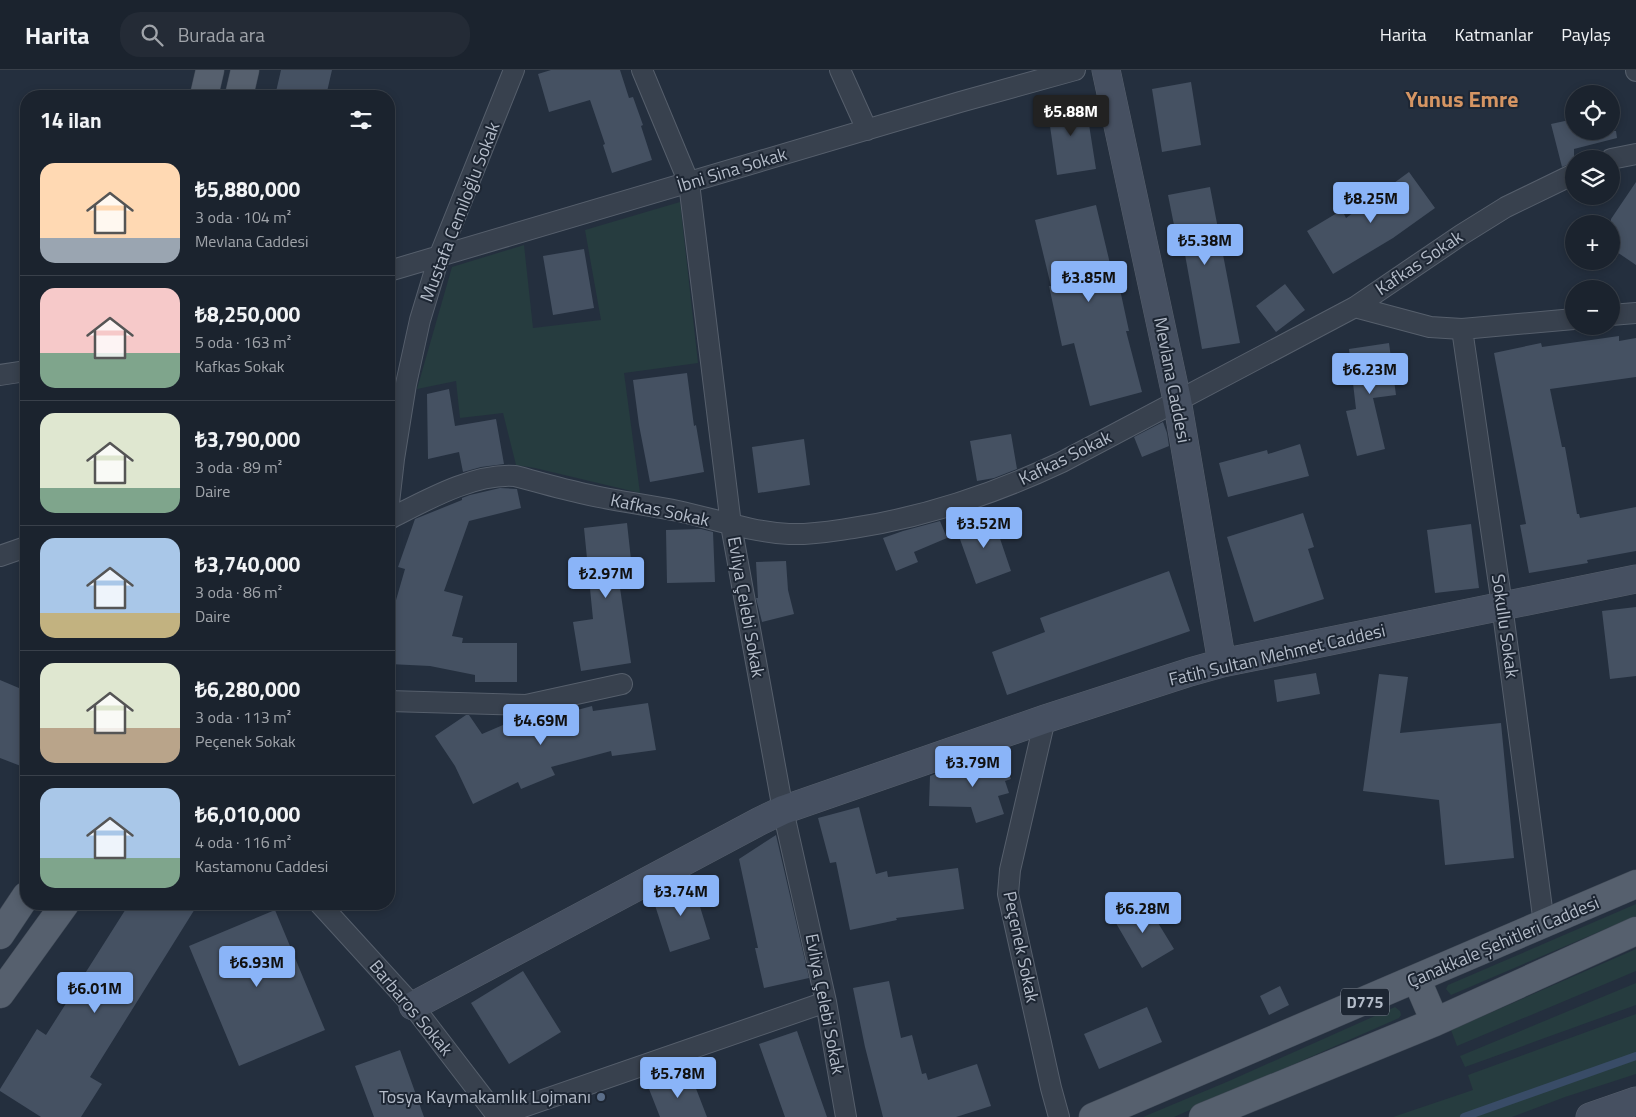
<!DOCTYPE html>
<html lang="tr">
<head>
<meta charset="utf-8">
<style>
	:root { --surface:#1b232e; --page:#242b36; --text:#f1f3f6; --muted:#a0a4aa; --line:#39404a; --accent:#8ab4f8 }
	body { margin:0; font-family:"Titillium Web",sans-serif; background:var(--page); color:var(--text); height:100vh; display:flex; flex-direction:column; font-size:19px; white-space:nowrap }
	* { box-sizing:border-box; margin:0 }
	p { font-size:16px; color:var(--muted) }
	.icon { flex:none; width:28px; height:28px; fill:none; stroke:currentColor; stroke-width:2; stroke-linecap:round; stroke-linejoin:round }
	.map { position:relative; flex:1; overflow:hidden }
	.sheet { position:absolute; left:20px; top:20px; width:375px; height:820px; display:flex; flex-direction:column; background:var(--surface); border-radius:20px; box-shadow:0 2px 8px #0003,0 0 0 1px var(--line) }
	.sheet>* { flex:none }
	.tools { position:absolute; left:1565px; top:15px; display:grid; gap:10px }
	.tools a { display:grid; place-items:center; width:55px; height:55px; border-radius:50%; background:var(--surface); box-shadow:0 2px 8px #0003,0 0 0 1px var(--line); font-size:25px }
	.price { position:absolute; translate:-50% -42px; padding:0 11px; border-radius:5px; background:var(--accent); color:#111; font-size:16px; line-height:32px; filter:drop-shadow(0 1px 2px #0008) }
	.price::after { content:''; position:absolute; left:50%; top:30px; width:15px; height:11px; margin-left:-8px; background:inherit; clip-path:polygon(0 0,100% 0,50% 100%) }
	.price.current { background:#222; color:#fff }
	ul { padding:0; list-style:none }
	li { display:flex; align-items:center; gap:15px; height:125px; padding:0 20px }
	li+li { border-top:1px solid var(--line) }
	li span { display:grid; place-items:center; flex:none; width:140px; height:100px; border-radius:15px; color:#555 }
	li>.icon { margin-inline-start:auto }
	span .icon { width:60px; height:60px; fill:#fffc; stroke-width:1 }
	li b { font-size:21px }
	h2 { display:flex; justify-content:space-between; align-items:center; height:60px; padding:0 20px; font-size:21px }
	header { display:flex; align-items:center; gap:30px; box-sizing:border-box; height:70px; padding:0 25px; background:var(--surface); border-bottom:1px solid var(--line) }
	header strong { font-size:24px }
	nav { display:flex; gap:28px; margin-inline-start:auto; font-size:18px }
	.search { width:350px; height:45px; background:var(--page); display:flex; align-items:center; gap:12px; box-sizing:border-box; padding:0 18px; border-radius:20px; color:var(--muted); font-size:19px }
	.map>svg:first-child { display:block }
	.green { fill:#263c3f }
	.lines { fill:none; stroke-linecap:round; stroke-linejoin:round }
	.stream { stroke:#394c67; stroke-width:8 }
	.building { fill:#455162 }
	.street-casing { stroke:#565f6c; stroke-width:22 }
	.secondary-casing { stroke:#565f6c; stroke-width:29 }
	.primary-casing { stroke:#414a57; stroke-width:29 }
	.street { stroke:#38414e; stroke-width:20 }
	.secondary { stroke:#465061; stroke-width:28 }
	.primary { stroke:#56606e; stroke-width:28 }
	.service-dot { fill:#5c6f8a; stroke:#1d2633; stroke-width:2 }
	.labels { text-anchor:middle; stroke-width:4; stroke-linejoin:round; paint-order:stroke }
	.shield { fill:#1d2633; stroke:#878f9c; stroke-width:1 }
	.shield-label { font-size:16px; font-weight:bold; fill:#b4bcc9 }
	.street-label { font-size:18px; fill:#b4bcc9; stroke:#1d2633 }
	.poi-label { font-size:18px; fill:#b4bcc9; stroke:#1d2633; text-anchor:end }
	.district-label { font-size:22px; font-weight:bold; fill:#d59563; stroke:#1d2633 }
</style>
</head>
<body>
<header>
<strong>Harita</strong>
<div class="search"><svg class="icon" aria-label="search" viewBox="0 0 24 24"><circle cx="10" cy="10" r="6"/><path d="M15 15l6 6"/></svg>Burada ara</div>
<nav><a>Harita</a><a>Katmanlar</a><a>Paylaş</a></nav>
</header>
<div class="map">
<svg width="1636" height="1047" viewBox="0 0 1636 1047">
	<rect width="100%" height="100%" fill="#242f3e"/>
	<path class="green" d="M 680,132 L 698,293 L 624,303 L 640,423 L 535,398 L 516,395 L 503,343 L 460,348 L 456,311 L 417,319 L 452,197 L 524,175 L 533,258 L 601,250 L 585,160 Z
		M 1636,834 L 1636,846 L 1451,925 L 1446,919 L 1448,915 Z
		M 1636,879 L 1636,901 L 1457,976 L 1451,960 Z
		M 1636,913 L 1636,935 L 1465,997 L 1460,986 Z
		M 1395,937 L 1400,941 L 1401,945 L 1399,948 L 1174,1047 L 1143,1047 L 1229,1011 Z
		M 1636,944 L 1636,1004 L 1565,1027 L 1512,1047 L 1393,1047 L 1473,1020 L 1468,1005 Z"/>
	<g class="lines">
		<path class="stream" d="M 1464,1047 L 1636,986"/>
	</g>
	<path class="building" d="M 281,0 L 332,0 L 326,26 L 275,26 Z
		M 551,0 L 620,0 L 629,28 L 633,27 L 643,55 L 641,56 L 652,90 L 612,103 L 603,75 L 605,74 L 590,30 L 549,42 L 538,4 Z
		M 1191,12 L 1201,75 L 1162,82 L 1152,19 Z
		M 1085,29 L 1096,99 L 1057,105 L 1047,35 Z
		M 1574,49 L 1574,61 L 1616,61 L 1617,68 L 1574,79 L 1574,92 L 1562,97 L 1551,54 Z
		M 1409,102 L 1435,138 L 1393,168 L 1333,204 L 1307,161 L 1342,140 L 1346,148 Z
		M 1636,112 L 1636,195 L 1611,178 L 1611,149 Z
		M 1210,117 L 1240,273 L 1202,279 L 1184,179 L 1179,180 L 1168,125 Z
		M 1096,135 L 1112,202 L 1116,201 L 1129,261 L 1126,261 L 1142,322 L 1090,336 L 1074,273 L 1062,276 L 1049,216 L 1051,216 L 1035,150 Z
		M 584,179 L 594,238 L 553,245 L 543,186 Z
		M 1285,214 L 1305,240 L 1276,262 L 1256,236 Z
		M 1619,266 L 1619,271 L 1636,268 L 1636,307 L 1550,319 L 1562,377 L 1565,377 L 1577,444 L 1579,444 L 1580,448 L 1636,437 L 1636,481 L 1587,490 L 1588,493 L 1529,503 L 1520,455 L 1526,454 L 1494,283 L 1541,273 L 1542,277 Z
		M 1389,273 L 1396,325 L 1373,328 L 1385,379 L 1357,386 L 1346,341 L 1356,339 L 1349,279 Z
		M 687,303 L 694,356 L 696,355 L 704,402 L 650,412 L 639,355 L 633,310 Z
		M 449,319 L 455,356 L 496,349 L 504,394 L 481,397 L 463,402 L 459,382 L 428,389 L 427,324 Z
		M 1163,352 L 1167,363 L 1169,376 L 1142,387 L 1134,367 Z
		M 1011,364 L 1017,399 L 994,408 L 977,411 L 970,371 Z
		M 804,369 L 810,415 L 758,423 L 752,377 Z
		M 1300,374 L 1309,406 L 1228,427 L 1219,393 L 1267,380 L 1268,384 Z
		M 500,418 L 517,419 L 521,438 L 469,451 L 444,521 L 463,526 L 452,566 L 463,568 L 462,573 L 517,573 L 517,612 L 475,612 L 475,605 L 430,596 L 389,594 L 392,544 L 405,499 L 398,497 L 415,449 L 462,430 L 462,428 L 470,425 Z
		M 1303,443 L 1314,477 L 1308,479 L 1324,529 L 1254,552 L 1227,467 Z
		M 992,445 L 1011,501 L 976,514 L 956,458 Z
		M 940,451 L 947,468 L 914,482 L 918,492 L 896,501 L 883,468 L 903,461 Z
		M 627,453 L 634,517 L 620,518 L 631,593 L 581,601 L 573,552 L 593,549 L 584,458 Z
		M 1471,454 L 1479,518 L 1435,523 L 1427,460 Z
		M 701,459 L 713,462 L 715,512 L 667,513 L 666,460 Z
		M 786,491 L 788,520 L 794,544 L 762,552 L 756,528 L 758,528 L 756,492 Z
		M 1169,501 L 1190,561 L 1007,625 L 992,582 L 1045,562 L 1040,548 Z
		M 1636,537 L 1636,606 L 1610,609 L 1602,541 Z
		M 1316,603 L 1320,624 L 1277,632 L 1274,610 Z
		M 1379,604 L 1408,607 L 1400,663 L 1501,653 L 1514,788 L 1445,795 L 1439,730 L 1363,721 Z
		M 0,610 L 26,621 L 26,698 L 0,688 Z
		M 648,633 L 656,680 L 612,686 L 611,681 L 551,697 L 555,705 L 521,719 L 518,712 L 473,734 L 455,696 L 435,666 L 466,645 L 469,645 L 482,664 L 522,647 L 530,646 L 533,652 L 592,636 L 593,641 Z
		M 1003,685 L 1011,709 L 1005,711 L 1009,723 L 998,726 L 1004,744 L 976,753 L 971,737 L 929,736 L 930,706 L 935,704 L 946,704 Z
		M 859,737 L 876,804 L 887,801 L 888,807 L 958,798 L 964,839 L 896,848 L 897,850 L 850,860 L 836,792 L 830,793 L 818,748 Z
		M 776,765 L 809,908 L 764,918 L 755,878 L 758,878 L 739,789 Z
		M 692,811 L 710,869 L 670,882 L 652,826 L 664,820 Z
		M 1144,830 L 1174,879 L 1142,898 L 1113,848 Z
		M 129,834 L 198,834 L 90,1007 L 102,1014 L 81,1047 L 41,1047 L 0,1021 L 0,1019 L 37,959 L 46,965 Z
		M 275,840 L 325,960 L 239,996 L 189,876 Z
		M 523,901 L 561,962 L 509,994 L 471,933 Z
		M 889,911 L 901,968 L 912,965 L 922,1004 L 926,1003 L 928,1010 L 977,994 L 991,1036 L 956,1047 L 883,1047 L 865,977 L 853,918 Z
		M 1280,916 L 1289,935 L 1269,945 L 1260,926 Z
		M 1147,937 L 1162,972 L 1099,999 L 1084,964 Z
		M 797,961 L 827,1047 L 785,1047 L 759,974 Z
		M 400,980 L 424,1047 L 374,1047 L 355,996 Z
		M 690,1003 L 707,1047 L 660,1047 L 649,1019 Z"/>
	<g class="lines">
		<g class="street-casing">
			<path id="street" d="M 642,0 L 689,113 L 731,455 L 783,740 L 826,932 L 846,1047
				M 840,0 L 867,60
				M 1636,0 L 1636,1
				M 1611,89 L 1636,84
				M 389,201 L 960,32 L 1075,0
				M 1355,237 L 1430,257 L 1462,259 L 1574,249
				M 1611,245 L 1636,243
				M 1462,259 L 1502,535 L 1544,854
				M 0,305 L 26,301
				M 389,433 L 394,389 L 406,314 L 420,250 L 439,187 L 514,0
				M 389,449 C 425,431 473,403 515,406 C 538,412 561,419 585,424 C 616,431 647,435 678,441 C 715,449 751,462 789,464 C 811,465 832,461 853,458 C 926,447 996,423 1062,392 L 1355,237 L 1461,165 L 1506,137 L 1574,104
				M 0,486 L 26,477
				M 389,631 L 526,635 L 622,614
				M 1045,649 L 1010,800 L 1008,824 L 1051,1018 L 1059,1047
				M 320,834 L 413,936 L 498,1047
				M 497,1046 L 826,932"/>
		</g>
		<g class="secondary-casing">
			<path id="secondary" d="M 1106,0 L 1177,330 L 1222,593
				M 413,936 L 760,751 L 783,740 L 1045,649 L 1190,602 L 1222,593 L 1636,509
				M 1590,1047 L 1636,1031"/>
		</g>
		<g class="primary-casing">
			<path id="primary" d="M 204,26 L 210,0
				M 239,26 L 245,0
				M 0,865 L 26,826
				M 1417,910 L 1435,952
				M 0,924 L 65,834
				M 1093,1047 L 1636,814
				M 1203,1047 L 1435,952 L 1636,861"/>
		</g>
		<use href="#street" class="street"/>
		<use href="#secondary" class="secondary"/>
		<use href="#primary" class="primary"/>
	</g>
	<circle class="service-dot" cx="601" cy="1027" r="5"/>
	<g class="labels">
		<rect class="shield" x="1341" y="918.5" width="48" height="27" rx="4"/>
		<g class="shield-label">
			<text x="1365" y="938">D775</text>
		</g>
		<g class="street-label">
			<text transform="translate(732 100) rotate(-17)" y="6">İbni Sina Sokak</text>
			<text transform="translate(460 142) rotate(-69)" y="6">Mustafa Cemiloğlu Sokak</text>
			<text transform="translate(1419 193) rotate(-34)" y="6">Kafkas Sokak</text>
			<text transform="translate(1172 310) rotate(79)" y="6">Mevlana Caddesi</text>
			<text transform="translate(1065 388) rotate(-26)" y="6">Kafkas Sokak</text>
			<text transform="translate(660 440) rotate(12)" y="6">Kafkas Sokak</text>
			<text transform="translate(746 537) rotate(80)" y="6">Evliya Çelebi Sokak</text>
			<text transform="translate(1505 556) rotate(82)" y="6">Sokullu Sokak</text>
			<text transform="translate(1277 585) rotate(-13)" y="6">Fatih Sultan Mehmet Caddesi</text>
			<text transform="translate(1503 872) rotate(-23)" y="6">Çanakkale Şehitleri Caddesi</text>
			<text transform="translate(1021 877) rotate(78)" y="6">Peçenek Sokak</text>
			<text transform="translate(825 934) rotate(79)" y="6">Evliya Çelebi Sokak</text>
			<text transform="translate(411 938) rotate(50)" y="6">Barbaros Sokak</text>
		</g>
		<g class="poi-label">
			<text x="591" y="1033">Tosya Kaymakamlık Lojmanı</text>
		</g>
		<g class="district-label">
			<text x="1462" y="37">Yunus Emre</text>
		</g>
	</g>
</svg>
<div class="tools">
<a><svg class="icon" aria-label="locate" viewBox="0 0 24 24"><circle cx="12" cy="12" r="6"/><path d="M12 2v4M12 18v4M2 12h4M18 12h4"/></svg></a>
<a><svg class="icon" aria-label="layers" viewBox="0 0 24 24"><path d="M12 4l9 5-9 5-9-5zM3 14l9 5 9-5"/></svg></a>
<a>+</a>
<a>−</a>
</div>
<b class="price current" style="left:1071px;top:67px">₺5.88M</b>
<b class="price" style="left:1371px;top:154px">₺8.25M</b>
<b class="price" style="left:1205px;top:196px">₺5.38M</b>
<b class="price" style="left:1089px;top:233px">₺3.85M</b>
<b class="price" style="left:1370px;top:325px">₺6.23M</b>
<b class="price" style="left:984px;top:479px">₺3.52M</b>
<b class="price" style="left:606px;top:529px">₺2.97M</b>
<b class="price" style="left:541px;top:676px">₺4.69M</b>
<b class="price" style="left:973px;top:718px">₺3.79M</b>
<b class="price" style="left:681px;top:847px">₺3.74M</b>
<b class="price" style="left:1143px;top:864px">₺6.28M</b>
<b class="price" style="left:257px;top:918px">₺6.93M</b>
<b class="price" style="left:95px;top:944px">₺6.01M</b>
<b class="price" style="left:678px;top:1029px">₺5.78M</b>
<section class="sheet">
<h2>14 ilan<svg class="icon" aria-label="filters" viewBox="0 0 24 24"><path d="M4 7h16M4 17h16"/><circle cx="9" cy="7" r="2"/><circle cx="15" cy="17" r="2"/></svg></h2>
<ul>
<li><span style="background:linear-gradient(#ffd9b3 75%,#9aa5b1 0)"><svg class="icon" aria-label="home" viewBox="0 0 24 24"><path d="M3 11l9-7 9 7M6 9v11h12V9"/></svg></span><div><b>₺5,880,000</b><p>3 oda · 104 m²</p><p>Mevlana Caddesi</p></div></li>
<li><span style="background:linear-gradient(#f6c9c9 65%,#7fa58c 0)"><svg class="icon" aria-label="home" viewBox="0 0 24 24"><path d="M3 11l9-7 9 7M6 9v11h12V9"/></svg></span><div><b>₺8,250,000</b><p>5 oda · 163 m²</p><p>Kafkas Sokak</p></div></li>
<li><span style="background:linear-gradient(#dfe7d0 75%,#7fa58c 0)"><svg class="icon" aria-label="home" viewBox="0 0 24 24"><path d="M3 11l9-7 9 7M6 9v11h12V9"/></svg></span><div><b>₺3,790,000</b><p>3 oda · 89 m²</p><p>Daire</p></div></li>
<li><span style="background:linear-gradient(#a9c7e8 75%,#c2b280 0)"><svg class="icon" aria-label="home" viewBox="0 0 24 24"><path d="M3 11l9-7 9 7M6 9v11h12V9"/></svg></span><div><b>₺3,740,000</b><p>3 oda · 86 m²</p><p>Daire</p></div></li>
<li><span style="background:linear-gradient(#dfe7d0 65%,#b9a48a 0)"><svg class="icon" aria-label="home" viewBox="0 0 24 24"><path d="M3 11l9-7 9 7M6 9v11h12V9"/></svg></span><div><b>₺6,280,000</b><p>3 oda · 113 m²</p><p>Peçenek Sokak</p></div></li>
<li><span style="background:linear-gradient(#a9c7e8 70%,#7fa58c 0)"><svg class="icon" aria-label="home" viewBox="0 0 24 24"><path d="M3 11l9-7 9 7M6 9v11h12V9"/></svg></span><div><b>₺6,010,000</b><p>4 oda · 116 m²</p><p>Kastamonu Caddesi</p></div></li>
</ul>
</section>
</div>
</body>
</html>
